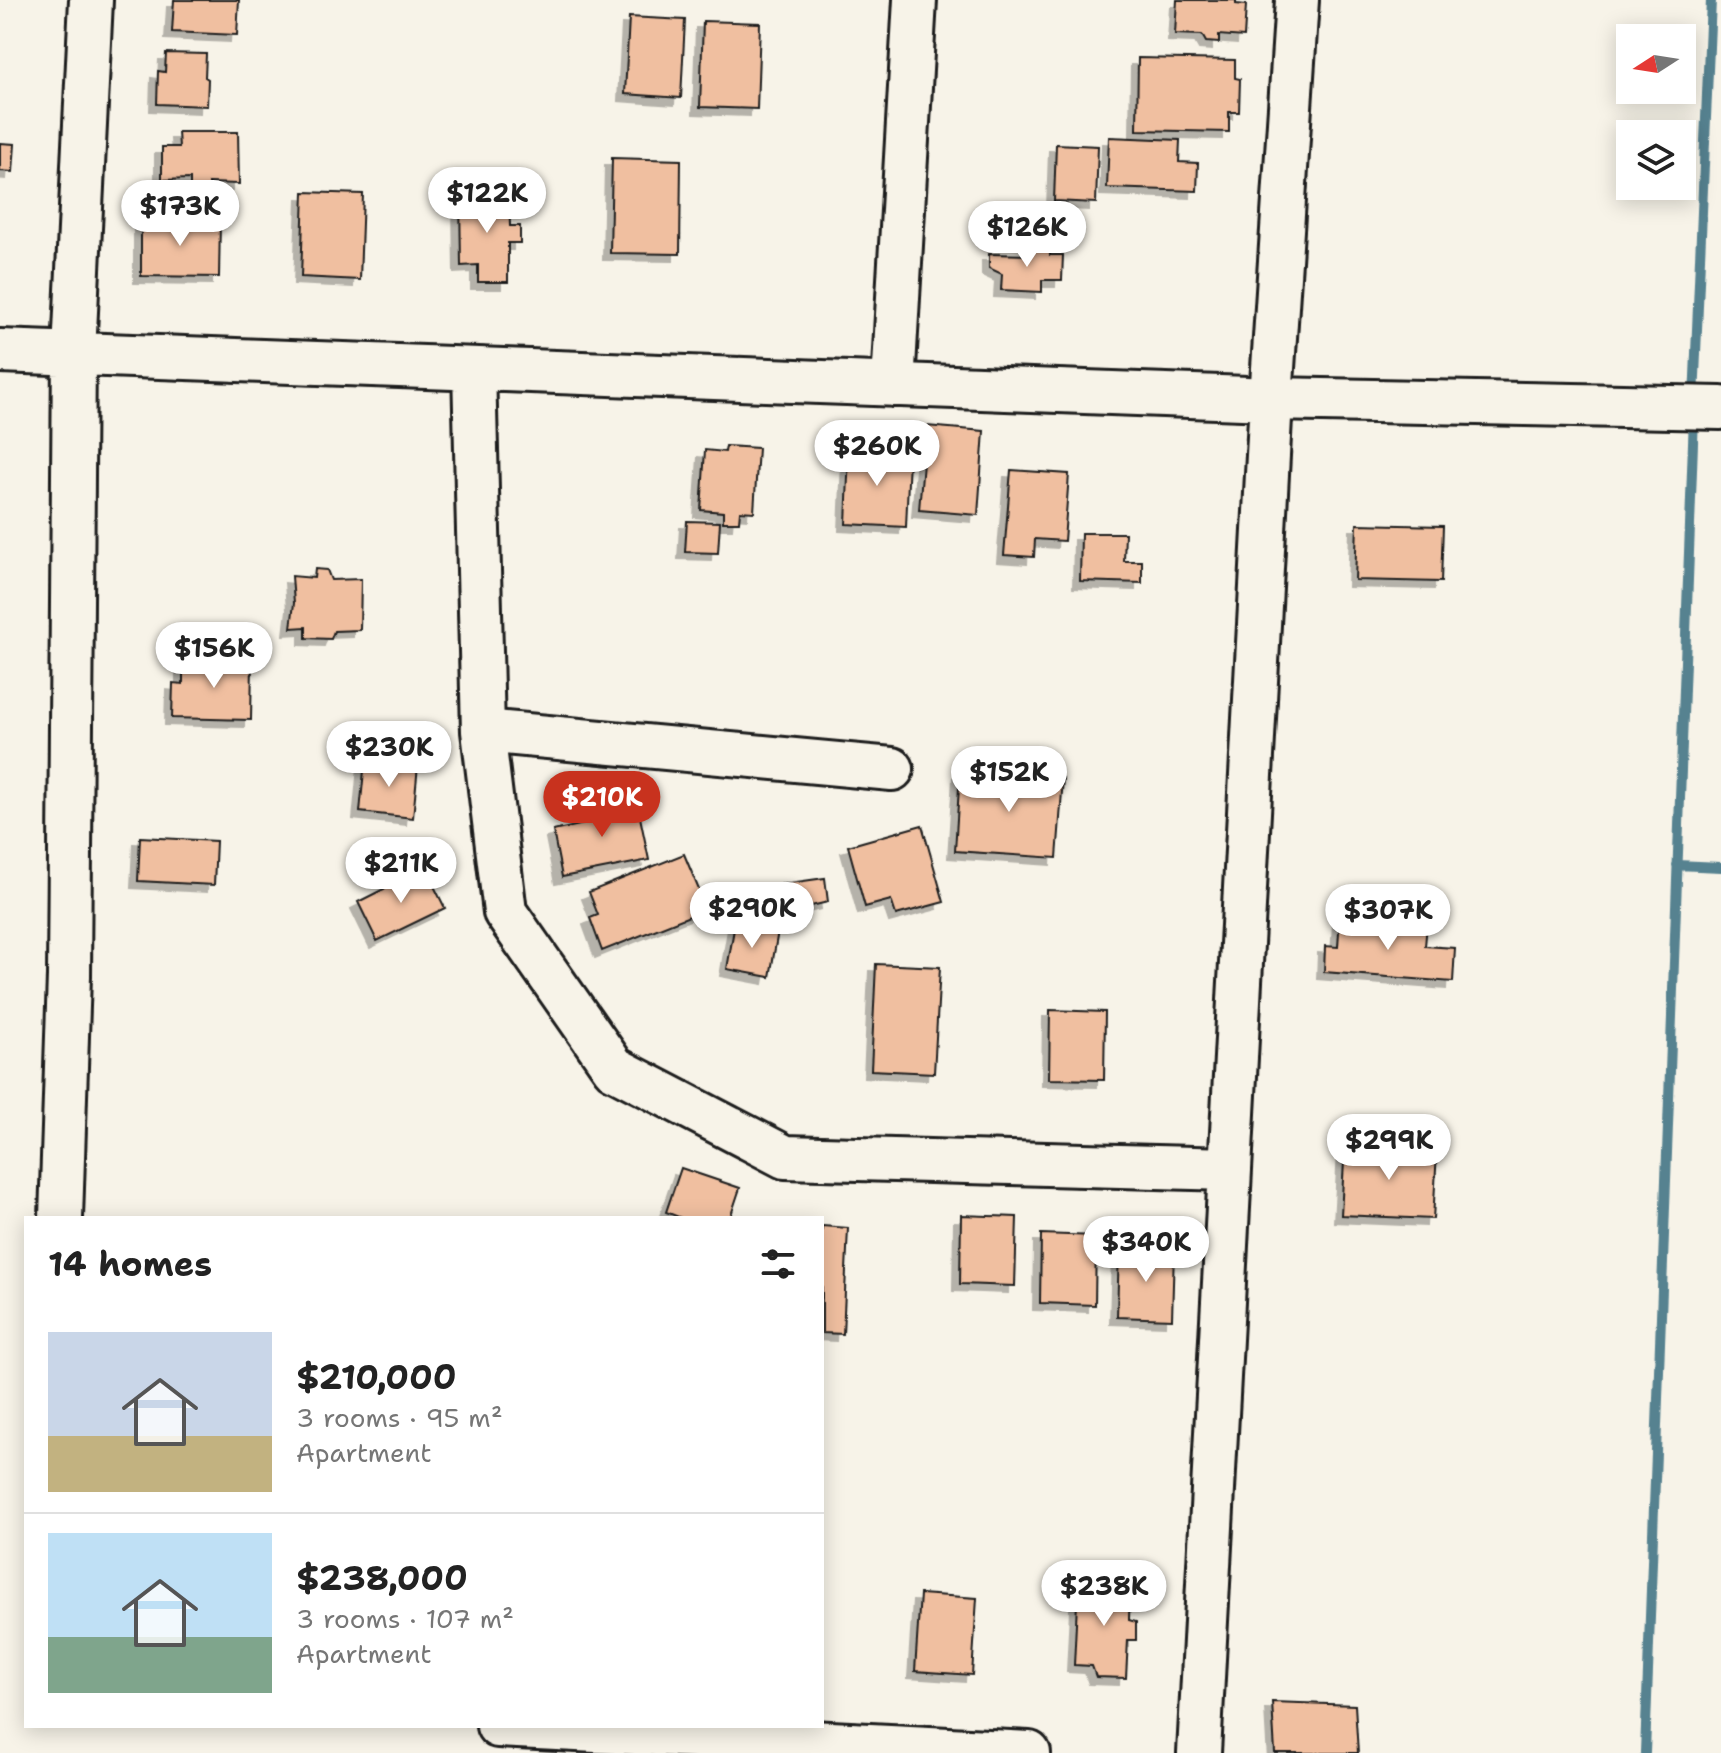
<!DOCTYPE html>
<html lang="en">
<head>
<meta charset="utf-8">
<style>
	:root { --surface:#fff; --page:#f6f6f6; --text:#222; --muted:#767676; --line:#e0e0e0; --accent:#c8321e }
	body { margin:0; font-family:"Shantell Sans",sans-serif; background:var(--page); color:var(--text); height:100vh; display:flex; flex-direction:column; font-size:30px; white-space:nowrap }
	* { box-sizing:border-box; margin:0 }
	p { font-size:26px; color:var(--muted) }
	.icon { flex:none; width:44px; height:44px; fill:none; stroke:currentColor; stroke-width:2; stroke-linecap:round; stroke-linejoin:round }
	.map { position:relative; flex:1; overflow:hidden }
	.side { position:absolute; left:24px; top:1216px; width:800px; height:512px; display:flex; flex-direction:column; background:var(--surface); border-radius:0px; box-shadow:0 4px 20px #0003 }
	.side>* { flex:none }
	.needle { width:52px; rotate:258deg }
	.controls { position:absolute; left:1616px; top:24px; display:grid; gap:16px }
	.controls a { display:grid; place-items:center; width:80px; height:80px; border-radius:0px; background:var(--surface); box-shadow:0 4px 20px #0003; font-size:40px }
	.price { position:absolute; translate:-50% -68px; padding:0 18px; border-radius:28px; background:#fff; color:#222; font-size:26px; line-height:52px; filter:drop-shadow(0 2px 4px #0008) }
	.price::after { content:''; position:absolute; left:50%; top:48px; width:24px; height:18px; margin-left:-12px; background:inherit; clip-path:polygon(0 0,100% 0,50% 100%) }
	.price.current { background:var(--accent); color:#fff }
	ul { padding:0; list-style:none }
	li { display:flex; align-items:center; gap:24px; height:200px; padding:0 24px }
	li+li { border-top:2px solid var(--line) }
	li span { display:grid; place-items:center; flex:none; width:224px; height:160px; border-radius:0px; color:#555 }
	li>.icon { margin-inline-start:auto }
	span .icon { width:96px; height:96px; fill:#fffc; stroke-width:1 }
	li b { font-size:34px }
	h2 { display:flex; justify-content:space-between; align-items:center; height:96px; padding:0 24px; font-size:34px }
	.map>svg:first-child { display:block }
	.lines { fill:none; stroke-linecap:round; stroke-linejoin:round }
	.stream { stroke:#578290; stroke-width:10 }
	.building { fill:#f0bfa0; stroke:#1c1c1c; stroke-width:2; filter:url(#shadow) }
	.street-casing { stroke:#1c1c1c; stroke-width:48 }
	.street { stroke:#f7f3e8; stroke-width:42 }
</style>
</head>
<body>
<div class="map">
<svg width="1721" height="1753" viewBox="0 0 1721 1753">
	<defs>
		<filter id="shadow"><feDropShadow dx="-7" dy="7" stdDeviation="0" flood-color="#0004"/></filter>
	</defs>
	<rect width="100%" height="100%" fill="#f7f3e8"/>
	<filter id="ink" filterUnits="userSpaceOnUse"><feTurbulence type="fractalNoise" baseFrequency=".0125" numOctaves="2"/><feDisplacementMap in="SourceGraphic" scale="16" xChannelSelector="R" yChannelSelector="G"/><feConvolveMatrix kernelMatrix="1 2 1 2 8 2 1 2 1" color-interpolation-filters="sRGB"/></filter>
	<g filter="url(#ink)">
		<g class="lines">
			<path class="stream" d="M 1694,400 L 1711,0
				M 1677,865 L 1721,867
				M 1645,1753 L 1694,416"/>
		</g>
		<path class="building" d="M 174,0 L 239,0 L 237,35 L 172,32 Z
			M 1177,0 L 1236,0 L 1236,4 L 1246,5 L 1244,37 L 1219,35 L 1219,43 L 1206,42 L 1202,35 L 1175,34 Z
			M 629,17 L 685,20 L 681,98 L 625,94 Z
			M 703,21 L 760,23 L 757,109 L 700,107 Z
			M 166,53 L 206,54 L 205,77 L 208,79 L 207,106 L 157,104 L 158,71 L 165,72 Z
			M 1138,58 L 1235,60 L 1235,78 L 1240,79 L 1239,112 L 1229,112 L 1229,132 L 1137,130 Z
			M 178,132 L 238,132 L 239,184 L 209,183 L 210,194 L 190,193 L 190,179 L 162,180 L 162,147 L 179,147 Z
			M 1109,137 L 1180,140 L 1179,162 L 1198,163 L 1197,191 L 1107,188 Z
			M 0,143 L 15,144 L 13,172 L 0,171 Z
			M 1056,144 L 1098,146 L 1096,203 L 1054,201 Z
			M 612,158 L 681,160 L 680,254 L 610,253 Z
			M 304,192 L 363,194 L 360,280 L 301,277 Z
			M 509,194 L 510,226 L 520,226 L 520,243 L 508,243 L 508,282 L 478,282 L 478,265 L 461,266 L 460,195 Z
			M 141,219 L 220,220 L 219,277 L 141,276 Z
			M 1030,247 L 1050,247 L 1050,255 L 1063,255 L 1062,280 L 1042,280 L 1042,292 L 1001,290 L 1002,274 L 989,268 L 989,254 L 1030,255 Z
			M 926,426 L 984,431 L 978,515 L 919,510 Z
			M 866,444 L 895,446 L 894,457 L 909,458 L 906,527 L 846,524 L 849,452 L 865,453 Z
			M 726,446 L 758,448 L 754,512 L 740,511 L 739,522 L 723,522 L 723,512 L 701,510 L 705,450 L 725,452 Z
			M 1011,470 L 1069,474 L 1064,541 L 1035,539 L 1034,557 L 1004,555 Z
			M 687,521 L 720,522 L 718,553 L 685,552 Z
			M 1357,524 L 1443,526 L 1441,582 L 1355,580 Z
			M 1081,533 L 1125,533 L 1124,561 L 1142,561 L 1142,583 L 1080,581 Z
			M 315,569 L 327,570 L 331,580 L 361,579 L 360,630 L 334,631 L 331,639 L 306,638 L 306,627 L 291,628 L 294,603 L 292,576 L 314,578 Z
			M 183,659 L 252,661 L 251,720 L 172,718 L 173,683 L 183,684 Z
			M 365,760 L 418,765 L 413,818 L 360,812 Z
			M 960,771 L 1063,778 L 1057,858 L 955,851 Z
			M 636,798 L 649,860 L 562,877 L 553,831 L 584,824 L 581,809 Z
			M 922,825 L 944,902 L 896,915 L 891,900 L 865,907 L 848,846 Z
			M 140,837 L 216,841 L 214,885 L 138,881 Z
			M 684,854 L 707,909 L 602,951 L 590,918 L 598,915 L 589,892 Z
			M 425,868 L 445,908 L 377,941 L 358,902 Z
			M 825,878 L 828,902 L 786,912 L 782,884 Z
			M 1340,917 L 1427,924 L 1425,946 L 1455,948 L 1453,982 L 1324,972 L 1325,946 L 1338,947 Z
			M 735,923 L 778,931 L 770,977 L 727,969 Z
			M 876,964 L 940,967 L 934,1073 L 871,1070 Z
			M 1050,1010 L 1105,1012 L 1104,1080 L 1049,1079 Z
			M 1345,1144 L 1437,1152 L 1433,1219 L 1341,1215 Z
			M 681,1168 L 740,1188 L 730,1218 L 681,1218 L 666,1212 Z
			M 961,1215 L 1017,1217 L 1015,1286 L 960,1284 Z
			M 822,1226 L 848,1228 L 843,1334 L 822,1333 Z
			M 1041,1234 L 1096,1236 L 1095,1305 L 1040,1303 Z
			M 1119,1248 L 1174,1250 L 1172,1319 L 1117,1317 Z
			M 1078,1582 L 1130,1584 L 1129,1620 L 1136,1622 L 1136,1640 L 1128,1640 L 1126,1678 L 1096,1677 L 1092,1666 L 1074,1665 Z
			M 920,1594 L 977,1598 L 972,1675 L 915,1671 Z
			M 1272,1702 L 1355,1705 L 1358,1753 L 1275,1753 Z"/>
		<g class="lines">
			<g class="street-casing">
				<path id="street" d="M 0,351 L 1271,399 L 1721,408
					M 474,369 L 483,731 L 505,912 L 614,1068 L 785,1157 L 1230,1169
					M 893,385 L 915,0
					M 483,731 L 892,769
					M 61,1218 L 69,976 L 74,353 L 91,0
					M 498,1726 L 1029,1753
					M 1199,1753 L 1271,399 L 1297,0"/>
			</g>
			<use href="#street" class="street"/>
		</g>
	</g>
</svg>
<div class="controls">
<a><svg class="needle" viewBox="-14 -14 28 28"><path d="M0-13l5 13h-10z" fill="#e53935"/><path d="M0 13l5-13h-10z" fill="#767676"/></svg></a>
<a><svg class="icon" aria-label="layers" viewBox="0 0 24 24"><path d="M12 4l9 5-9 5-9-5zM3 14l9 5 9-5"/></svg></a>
</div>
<b class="price" style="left:487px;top:235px">$122K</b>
<b class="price" style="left:180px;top:248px">$173K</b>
<b class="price" style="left:1027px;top:269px">$126K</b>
<b class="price" style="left:877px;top:488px">$260K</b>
<b class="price" style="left:214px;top:690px">$156K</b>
<b class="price" style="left:389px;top:789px">$230K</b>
<b class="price" style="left:1009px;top:814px">$152K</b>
<b class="price current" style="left:602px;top:839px">$210K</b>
<b class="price" style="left:401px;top:905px">$211K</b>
<b class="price" style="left:752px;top:950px">$290K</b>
<b class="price" style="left:1388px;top:952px">$307K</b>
<b class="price" style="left:1389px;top:1182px">$299K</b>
<b class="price" style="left:1146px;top:1284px">$340K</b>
<b class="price" style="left:1104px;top:1628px">$238K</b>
<section class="side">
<h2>14 homes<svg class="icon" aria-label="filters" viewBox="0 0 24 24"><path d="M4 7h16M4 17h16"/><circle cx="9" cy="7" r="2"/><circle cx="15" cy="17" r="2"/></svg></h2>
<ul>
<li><span style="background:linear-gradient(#c9d6e8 65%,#c2b280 0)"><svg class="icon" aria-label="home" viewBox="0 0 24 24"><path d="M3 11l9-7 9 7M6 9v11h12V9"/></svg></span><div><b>$210,000</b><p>3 rooms · 95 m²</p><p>Apartment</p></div></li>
<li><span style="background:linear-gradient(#bfe0f5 65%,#7fa58c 0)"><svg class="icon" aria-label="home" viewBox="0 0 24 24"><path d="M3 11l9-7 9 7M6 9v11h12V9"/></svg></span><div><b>$238,000</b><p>3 rooms · 107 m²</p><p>Apartment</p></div></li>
</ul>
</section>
</div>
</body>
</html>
